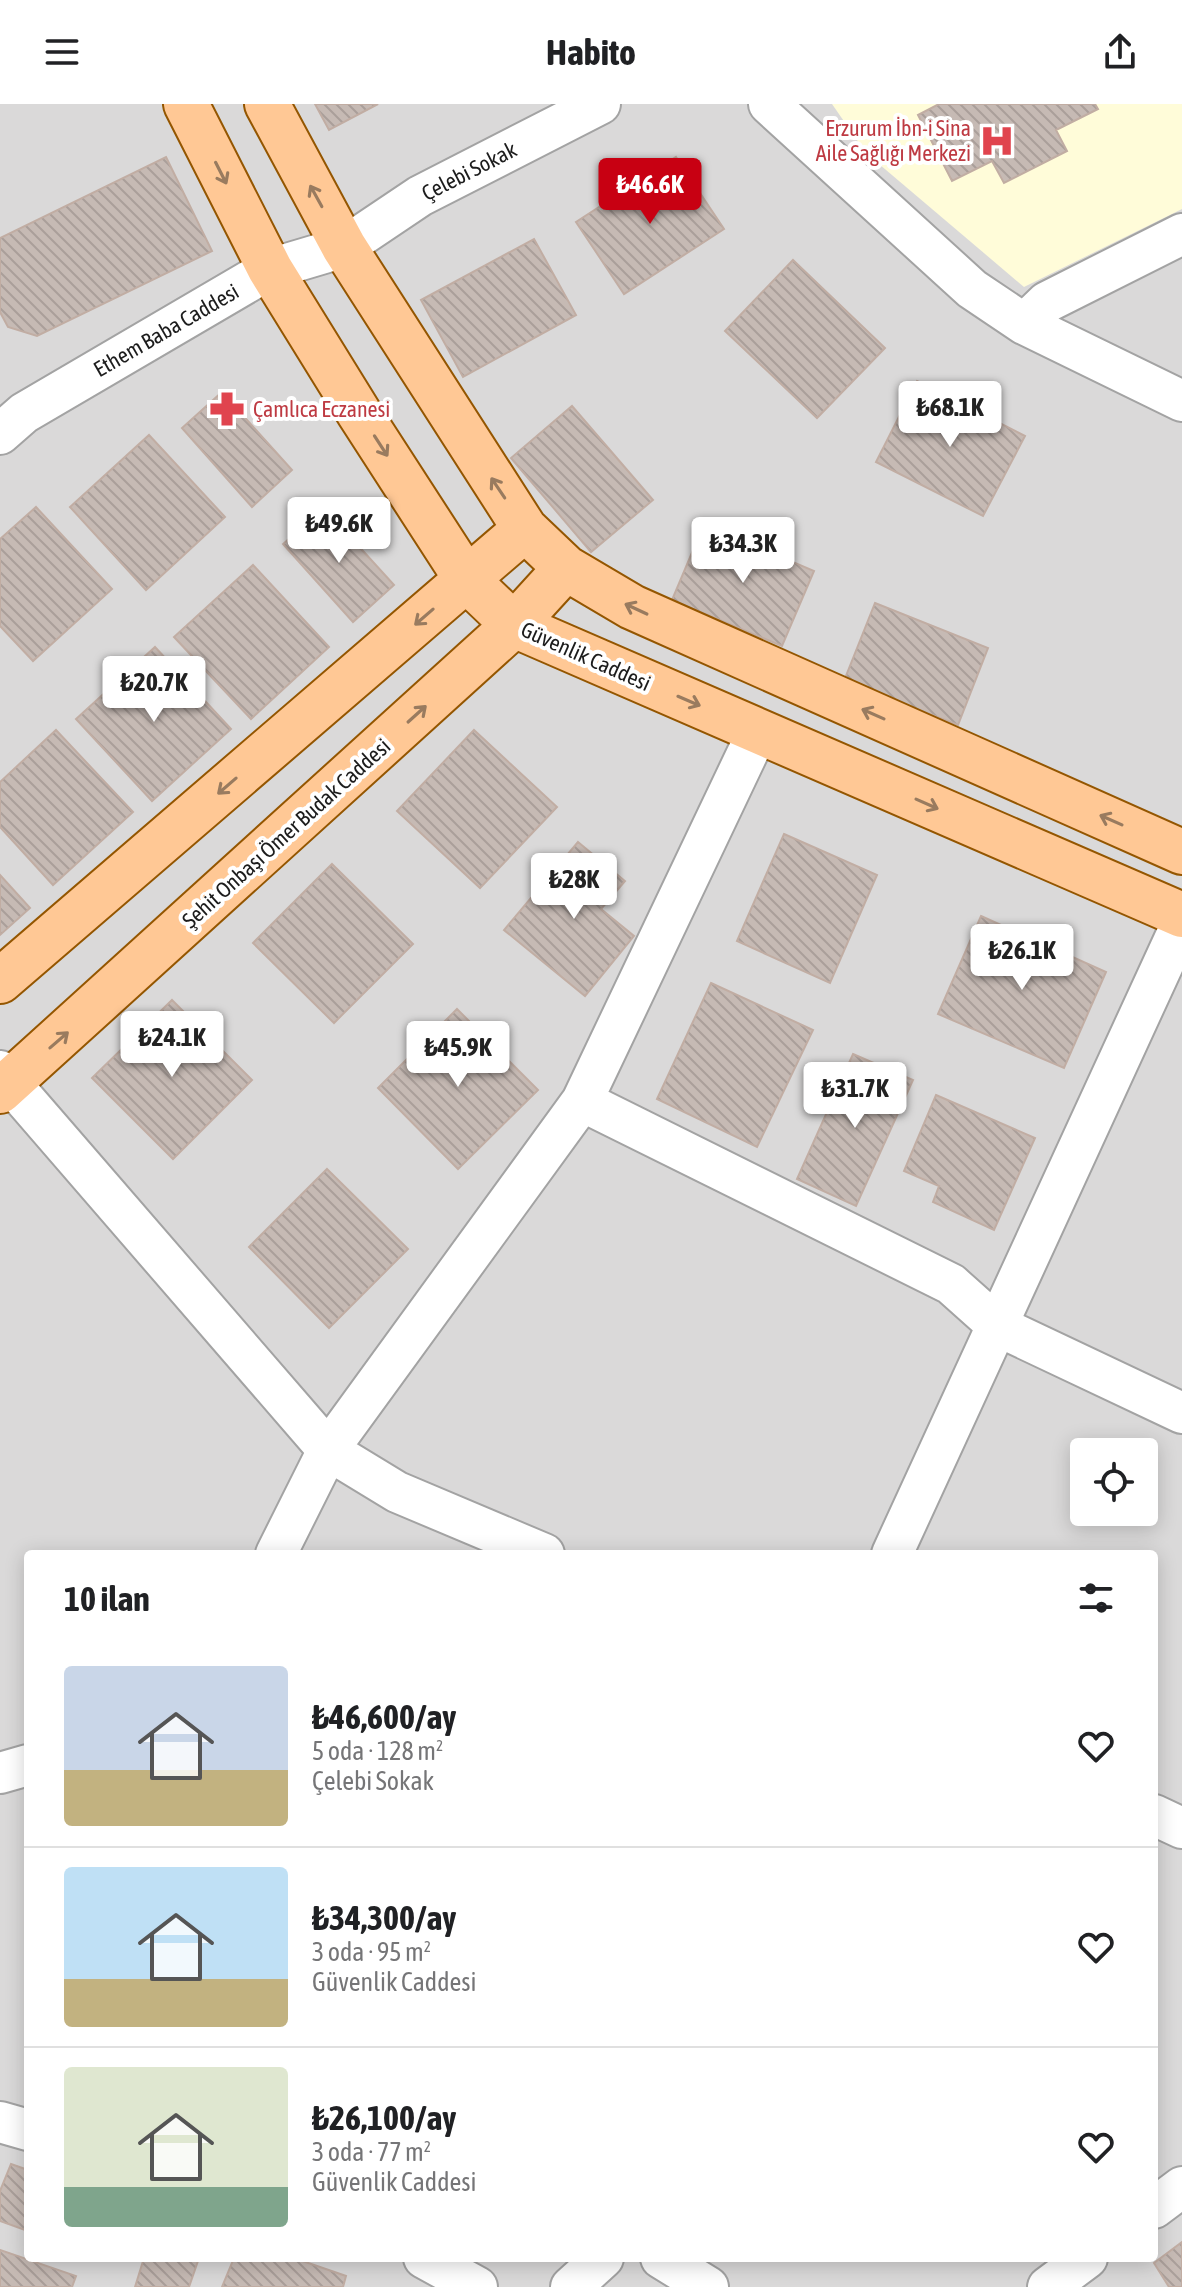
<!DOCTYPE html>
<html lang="tr">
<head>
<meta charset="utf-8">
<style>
	:root { --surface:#fff; --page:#f6f6f6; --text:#202124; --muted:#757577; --line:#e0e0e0; --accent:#c80012 }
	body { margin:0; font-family:"Asap Condensed",sans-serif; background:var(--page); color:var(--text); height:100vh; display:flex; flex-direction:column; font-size:30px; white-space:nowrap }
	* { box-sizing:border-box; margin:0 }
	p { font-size:26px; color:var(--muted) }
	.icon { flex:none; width:44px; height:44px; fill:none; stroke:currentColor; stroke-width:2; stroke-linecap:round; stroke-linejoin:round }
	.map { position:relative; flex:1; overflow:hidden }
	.drawer { position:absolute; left:24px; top:1446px; width:1134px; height:712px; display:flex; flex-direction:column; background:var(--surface); border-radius:8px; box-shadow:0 4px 20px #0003 }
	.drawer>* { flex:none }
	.tools { position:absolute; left:1070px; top:1334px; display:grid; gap:16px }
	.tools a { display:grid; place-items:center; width:88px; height:88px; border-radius:8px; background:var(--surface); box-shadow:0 4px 20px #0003; font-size:40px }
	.price { position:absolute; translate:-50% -68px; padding:0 18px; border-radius:8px; background:#fff; color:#222; font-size:26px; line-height:52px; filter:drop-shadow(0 2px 4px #0008) }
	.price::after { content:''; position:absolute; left:50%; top:48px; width:24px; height:18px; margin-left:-12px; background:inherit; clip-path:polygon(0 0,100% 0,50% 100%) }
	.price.current { background:var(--accent); color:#fff }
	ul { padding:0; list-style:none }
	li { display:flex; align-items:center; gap:24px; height:200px; padding:0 40px }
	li+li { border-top:2px solid var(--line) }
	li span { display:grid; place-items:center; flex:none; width:224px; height:160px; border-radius:8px; color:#555 }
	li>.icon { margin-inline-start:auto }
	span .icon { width:96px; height:96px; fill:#fffc; stroke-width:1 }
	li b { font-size:34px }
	h2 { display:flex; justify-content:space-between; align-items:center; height:96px; padding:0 40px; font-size:34px }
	header { display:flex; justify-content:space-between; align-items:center; height:104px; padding:0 40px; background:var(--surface); font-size:36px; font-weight:700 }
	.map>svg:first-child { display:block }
	.residential { fill:#dad9d9; fill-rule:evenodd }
	.education { fill:#fffcd9 }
	.building { fill:url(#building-back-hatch); stroke:#c1ada3; stroke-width:2 }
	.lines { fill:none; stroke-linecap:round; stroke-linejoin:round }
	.minor-casing { stroke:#a3a3a3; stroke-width:44 }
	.major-casing { stroke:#945600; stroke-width:48 }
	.minor { stroke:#fff; stroke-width:40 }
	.major { stroke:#ffc895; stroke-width:44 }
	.oneway { stroke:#997b5f }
	.labels { text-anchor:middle; stroke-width:8; stroke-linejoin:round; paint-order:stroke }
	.health-label { font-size:22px; fill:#be3a42; stroke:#fff; text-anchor:end }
	.street-label { font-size:22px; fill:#1c1c1c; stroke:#fff }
</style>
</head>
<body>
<header><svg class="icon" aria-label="menu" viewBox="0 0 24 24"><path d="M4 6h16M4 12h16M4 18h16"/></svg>Habito<svg class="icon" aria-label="share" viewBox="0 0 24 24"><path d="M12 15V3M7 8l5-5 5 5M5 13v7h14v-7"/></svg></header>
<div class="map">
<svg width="1182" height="2183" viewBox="0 0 1182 2183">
	<defs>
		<pattern id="building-back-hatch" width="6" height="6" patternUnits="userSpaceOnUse" patternTransform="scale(2)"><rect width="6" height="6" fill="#c6bab4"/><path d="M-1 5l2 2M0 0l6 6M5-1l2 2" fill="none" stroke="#aa9f9a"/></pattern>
	</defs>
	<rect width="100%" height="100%" fill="#eee9e1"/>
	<path class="residential" d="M 0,0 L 1182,0 L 1182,2183 L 0,2183 ZM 1084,1348 L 1144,1348 L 1144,1408 L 1084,1408 ZM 28,1450 L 1154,1450 L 1154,2154 L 28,2154 Z"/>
	<path class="education" d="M 832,0 L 1182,0 L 1182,105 L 1024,183 L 866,49 Z"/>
	<path class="building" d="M 315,0 L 378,0 L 329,26 Z
		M 939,0 L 1095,0 L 1098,5 L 1056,26 L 1067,47 L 1004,79 L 992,57 L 952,77 L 918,11 Z
		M 166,53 L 212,147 L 37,232 L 8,223 L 0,208 L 0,134 Z
		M 676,53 L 724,125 L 624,190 L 576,118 Z
		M 534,135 L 576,211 L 463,273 L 421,196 Z
		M 793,156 L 885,244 L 817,314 L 725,227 Z
		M 917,277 L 1025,332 L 983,412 L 876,358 Z
		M 222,288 L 292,366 L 252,403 L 182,324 Z
		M 572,302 L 653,396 L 591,448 L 511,354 Z
		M 149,331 L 225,413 L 146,486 L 70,403 Z
		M 36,403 L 112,485 L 33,557 L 0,522 L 0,435 Z
		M 324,404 L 394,481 L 353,518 L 283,440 Z
		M 704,420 L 814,467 L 782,542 L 672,496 Z
		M 253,461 L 329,543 L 251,615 L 174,533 Z
		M 875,499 L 988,544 L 958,621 L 844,577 Z
		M 155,543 L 231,625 L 152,697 L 76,615 Z
		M 56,626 L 133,708 L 53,781 L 0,723 L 0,678 Z
		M 474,626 L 557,703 L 480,784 L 397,707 Z
		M 784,730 L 877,771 L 830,879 L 737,837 Z
		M 578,738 L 625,777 L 601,805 L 634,832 L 585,892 L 504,826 Z
		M 332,760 L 413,840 L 334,919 L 253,839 Z
		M 0,771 L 30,804 L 0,831 Z
		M 981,812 L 1106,868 L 1064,964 L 938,910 Z
		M 711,879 L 813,926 L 757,1043 L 657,995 Z
		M 172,896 L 252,976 L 173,1055 L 92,974 Z
		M 457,905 L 538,986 L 458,1065 L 378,984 Z
		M 853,950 L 913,976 L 856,1102 L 797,1075 Z
		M 936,991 L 1035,1034 L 994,1126 L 933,1098 L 939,1082 L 904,1067 Z
		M 327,1065 L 408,1145 L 329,1224 L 249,1143 Z
		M 11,2060 L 28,2066 L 28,2127 L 0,2117 L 0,2087 Z
		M 1182,2138 L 1182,2183 L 1169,2183 L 1154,2159 Z
		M 0,2146 L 76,2172 L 72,2183 L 0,2183 Z
		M 144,2154 L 199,2154 L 189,2183 L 135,2183 Z
		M 234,2154 L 294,2154 L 346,2172 L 343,2183 L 222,2183 Z"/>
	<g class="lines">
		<g class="minor-casing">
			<path id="minor" d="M 769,0 L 972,185 L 1024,220 L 1182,297
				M 1024,220 L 1047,198 L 1182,130
				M 0,330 L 24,309 L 270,165 L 344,143 L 420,92 L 600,0
				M 0,967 L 328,1346 L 397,1388 L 544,1450
				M 582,997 L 951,1180 L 998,1222 L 1182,1309
				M 276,1450 L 328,1346 L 582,997 L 758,627
				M 892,1450 L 1182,819
				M 0,1669 L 28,1661
				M 1154,1711 L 1182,1724
				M 0,2018 L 28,2026
				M 1154,2104 L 1182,2083
				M 424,2154 L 477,2183
				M 661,2154 L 708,2183
				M 571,2183 L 603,2154
				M 1048,2183 L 1087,2154"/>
		</g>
		<g class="major-casing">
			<path id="major" d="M 186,0 L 270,165 L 359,309 L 467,476 L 514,521 L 1182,811
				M 267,0 L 344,143 L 525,425 L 566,464 L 632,503 L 1182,748
				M 0,877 L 525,425
				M 0,987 L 514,521 L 566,464"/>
		</g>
		<use href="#minor" class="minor"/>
		<use href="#major" class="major"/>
	</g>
	<defs><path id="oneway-shaft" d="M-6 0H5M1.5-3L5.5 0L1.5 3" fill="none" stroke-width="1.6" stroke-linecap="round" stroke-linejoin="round" transform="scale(2)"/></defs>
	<g class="oneway">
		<use href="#oneway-shaft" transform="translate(221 69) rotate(63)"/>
		<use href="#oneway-shaft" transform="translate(316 92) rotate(-119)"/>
		<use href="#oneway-shaft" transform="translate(381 342) rotate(57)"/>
		<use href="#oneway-shaft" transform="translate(498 384) rotate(-124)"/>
		<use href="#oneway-shaft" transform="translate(636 505) rotate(-155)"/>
		<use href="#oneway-shaft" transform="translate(424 513) rotate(139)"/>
		<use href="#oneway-shaft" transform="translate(689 597) rotate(23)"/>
		<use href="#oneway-shaft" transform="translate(417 610) rotate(-42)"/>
		<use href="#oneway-shaft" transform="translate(873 610) rotate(-156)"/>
		<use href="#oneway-shaft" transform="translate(227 682) rotate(139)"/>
		<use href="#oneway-shaft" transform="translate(927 700) rotate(24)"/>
		<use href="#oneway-shaft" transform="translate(1111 716) rotate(-156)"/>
		<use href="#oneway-shaft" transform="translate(59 936) rotate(-41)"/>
	</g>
	<defs>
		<g id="hospital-bare" transform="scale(2.76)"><path d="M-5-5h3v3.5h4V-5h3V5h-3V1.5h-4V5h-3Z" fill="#e0444e" stroke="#fff" stroke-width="2.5" paint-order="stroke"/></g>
		<g id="pharmacy-bare" transform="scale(2.76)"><path d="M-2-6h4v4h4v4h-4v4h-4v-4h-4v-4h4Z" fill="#e0444e" stroke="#fff" stroke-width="2.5" paint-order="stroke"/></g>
	</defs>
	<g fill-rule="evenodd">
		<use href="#hospital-bare" x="997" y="37"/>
		<use href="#pharmacy-bare" x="227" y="305"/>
	</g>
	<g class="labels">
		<g class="health-label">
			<text x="971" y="32">Erzurum İbn-i Sina<tspan x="971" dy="25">Aile Sağlığı Merkezi</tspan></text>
			<text x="253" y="313" text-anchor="start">Çamlıca Eczanesi</text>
		</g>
		<g class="street-label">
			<text transform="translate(469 67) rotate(-27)" y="8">Çelebi Sokak</text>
			<text transform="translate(166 226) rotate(-30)" y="8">Ethem Baba Caddesi</text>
			<text transform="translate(586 552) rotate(24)" y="8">Güvenlik Caddesi</text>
			<text transform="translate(286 729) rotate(-42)" y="8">Şehit Onbaşı Ömer Budak Caddesi</text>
		</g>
	</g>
</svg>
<div class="tools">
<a><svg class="icon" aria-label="locate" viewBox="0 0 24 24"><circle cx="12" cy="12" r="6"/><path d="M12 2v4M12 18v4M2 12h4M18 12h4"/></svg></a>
</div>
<b class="price current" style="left:650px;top:122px">₺46.6K</b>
<b class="price" style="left:950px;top:345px">₺68.1K</b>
<b class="price" style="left:339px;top:461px">₺49.6K</b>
<b class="price" style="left:743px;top:481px">₺34.3K</b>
<b class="price" style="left:154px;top:620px">₺20.7K</b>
<b class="price" style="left:574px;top:817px">₺28K</b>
<b class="price" style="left:1022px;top:888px">₺26.1K</b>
<b class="price" style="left:172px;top:975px">₺24.1K</b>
<b class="price" style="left:458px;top:985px">₺45.9K</b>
<b class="price" style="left:855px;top:1026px">₺31.7K</b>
<section class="drawer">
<h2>10 ilan<svg class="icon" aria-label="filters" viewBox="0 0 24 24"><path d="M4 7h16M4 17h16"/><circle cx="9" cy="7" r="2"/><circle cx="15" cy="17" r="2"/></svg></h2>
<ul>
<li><span style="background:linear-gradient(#c9d6e8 65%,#c2b280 0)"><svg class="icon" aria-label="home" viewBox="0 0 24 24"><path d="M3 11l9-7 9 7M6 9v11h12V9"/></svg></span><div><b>₺46,600/ay</b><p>5 oda · 128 m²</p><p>Çelebi Sokak</p></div><svg class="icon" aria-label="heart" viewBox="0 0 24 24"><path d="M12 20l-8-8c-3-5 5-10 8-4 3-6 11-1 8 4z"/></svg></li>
<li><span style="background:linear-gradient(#bfe0f5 70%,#c2b280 0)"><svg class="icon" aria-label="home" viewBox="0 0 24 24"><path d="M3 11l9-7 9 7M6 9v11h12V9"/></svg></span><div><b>₺34,300/ay</b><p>3 oda · 95 m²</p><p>Güvenlik Caddesi</p></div><svg class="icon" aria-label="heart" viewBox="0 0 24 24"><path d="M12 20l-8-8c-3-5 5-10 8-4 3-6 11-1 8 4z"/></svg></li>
<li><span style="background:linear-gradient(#dfe7d0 75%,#7fa58c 0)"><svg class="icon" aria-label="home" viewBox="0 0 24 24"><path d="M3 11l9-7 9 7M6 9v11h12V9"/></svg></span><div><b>₺26,100/ay</b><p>3 oda · 77 m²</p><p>Güvenlik Caddesi</p></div><svg class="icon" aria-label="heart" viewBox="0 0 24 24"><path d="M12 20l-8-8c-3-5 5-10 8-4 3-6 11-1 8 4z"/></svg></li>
</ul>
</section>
</div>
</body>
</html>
